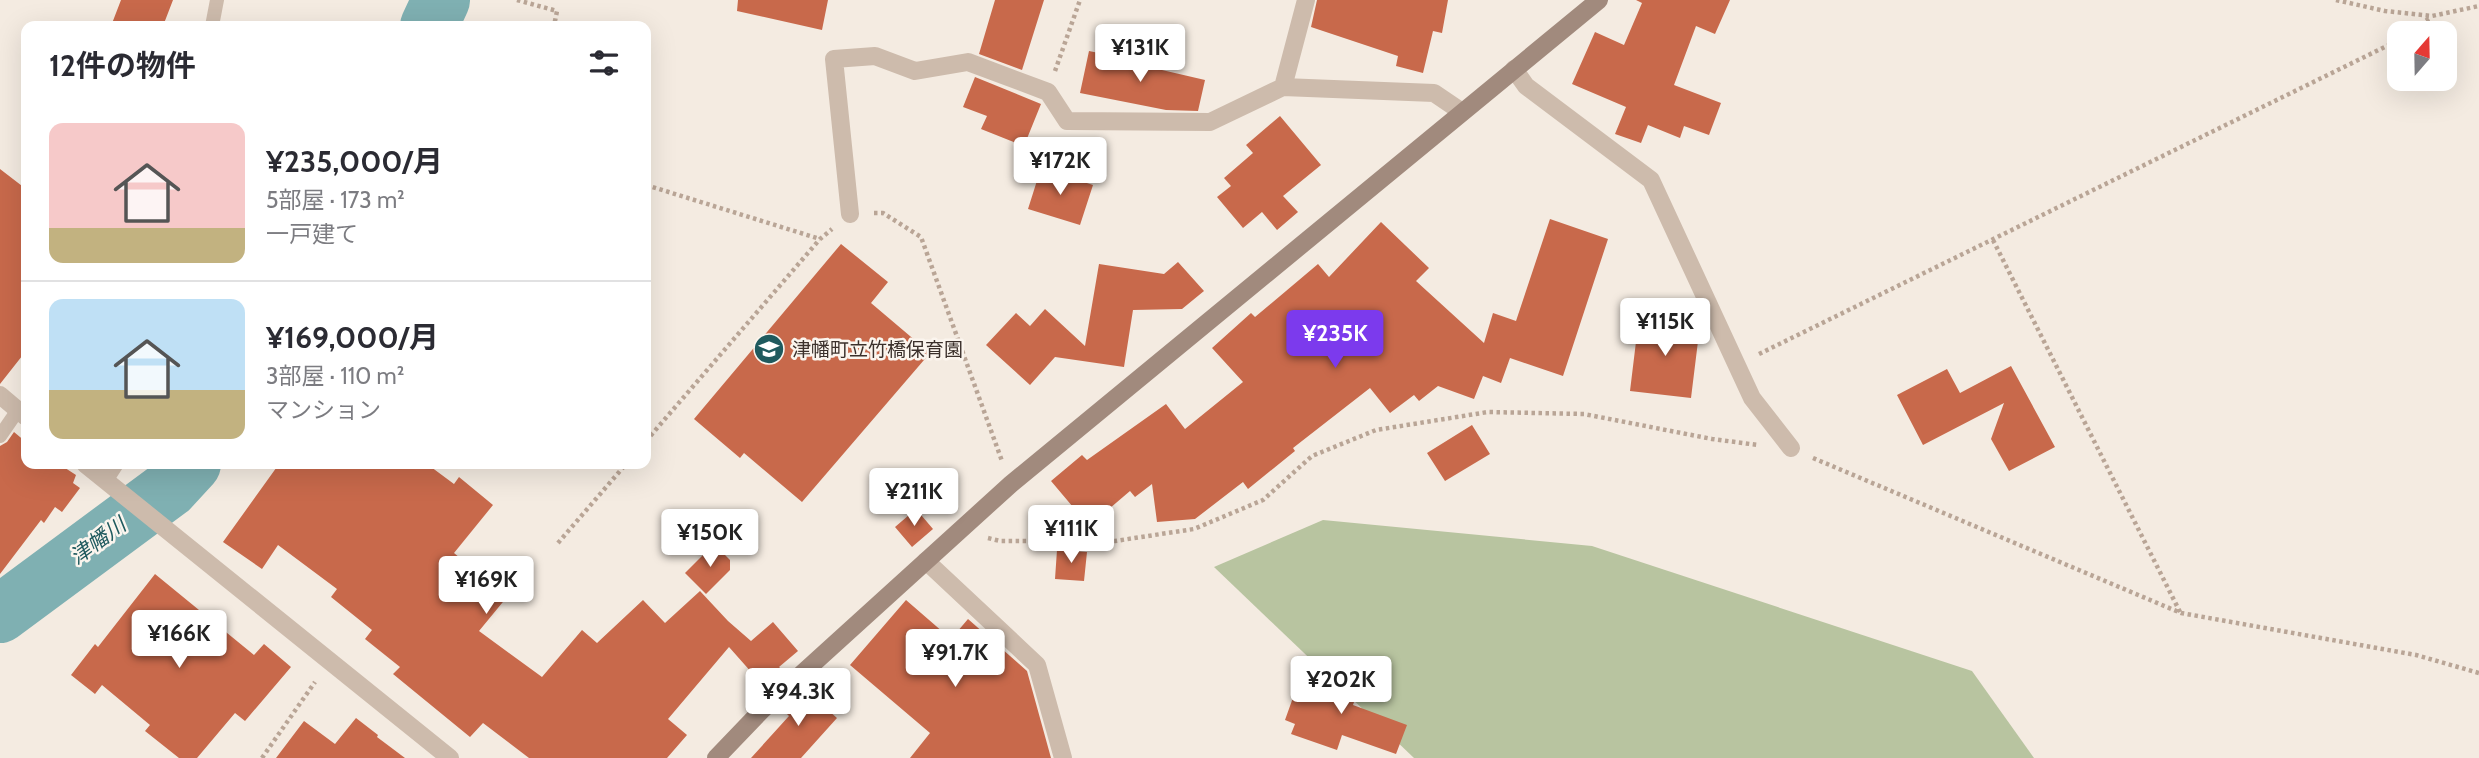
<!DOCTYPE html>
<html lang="ja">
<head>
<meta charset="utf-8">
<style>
	:root { --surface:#fff; --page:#f2f2f3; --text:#2b2b33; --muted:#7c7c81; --line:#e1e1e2; --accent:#7c3aed }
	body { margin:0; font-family:Cabin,"Noto Sans JP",sans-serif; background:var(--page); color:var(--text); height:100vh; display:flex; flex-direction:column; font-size:26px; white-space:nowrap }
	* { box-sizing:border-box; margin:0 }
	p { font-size:23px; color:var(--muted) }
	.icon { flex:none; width:38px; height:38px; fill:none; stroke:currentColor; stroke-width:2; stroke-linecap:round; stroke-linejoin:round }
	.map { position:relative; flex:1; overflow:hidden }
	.side { position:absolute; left:21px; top:21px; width:630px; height:448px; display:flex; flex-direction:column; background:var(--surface); border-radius:14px; box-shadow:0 7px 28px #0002 }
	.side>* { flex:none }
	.needle { width:46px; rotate:20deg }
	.buttons { position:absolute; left:2387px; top:21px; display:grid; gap:14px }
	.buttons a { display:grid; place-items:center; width:70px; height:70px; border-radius:14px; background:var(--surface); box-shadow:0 7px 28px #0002; font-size:35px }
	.price { position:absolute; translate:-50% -60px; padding:0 16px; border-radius:7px; background:#fff; color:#222; font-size:23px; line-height:46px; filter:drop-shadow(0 2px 4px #0008) }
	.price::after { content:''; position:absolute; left:50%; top:42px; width:21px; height:16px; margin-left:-10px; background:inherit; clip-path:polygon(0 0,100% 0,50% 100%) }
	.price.active { background:var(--accent); color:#fff }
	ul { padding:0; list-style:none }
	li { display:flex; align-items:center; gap:21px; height:175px; padding:0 28px }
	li+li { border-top:2px solid var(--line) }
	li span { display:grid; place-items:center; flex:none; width:196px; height:140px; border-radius:14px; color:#555 }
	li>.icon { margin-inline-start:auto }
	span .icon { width:84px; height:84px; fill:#fffc; stroke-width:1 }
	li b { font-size:30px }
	h2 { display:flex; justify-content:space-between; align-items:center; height:84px; padding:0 28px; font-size:30px }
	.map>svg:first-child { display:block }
	.green { fill:#b8c4a0 }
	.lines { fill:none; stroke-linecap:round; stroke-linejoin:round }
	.river { stroke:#7fb0b2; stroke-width:58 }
	.building { fill:#c8694b }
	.path { stroke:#b9a596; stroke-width:4.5; stroke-dasharray:3.5 3.5; stroke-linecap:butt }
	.lane { stroke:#cdbbac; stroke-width:14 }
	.street { stroke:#cdbbac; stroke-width:18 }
	.secondary { stroke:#a18a7d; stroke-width:18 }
	.labels { text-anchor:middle; stroke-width:5; stroke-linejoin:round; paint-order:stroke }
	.poi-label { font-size:19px; fill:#3b302b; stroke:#fbf5ee; text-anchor:start }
	.water-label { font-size:21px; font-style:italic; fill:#1f5a5e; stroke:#fbf5ee }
</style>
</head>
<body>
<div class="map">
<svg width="2479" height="758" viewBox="0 0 2479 758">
	<rect width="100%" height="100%" fill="#f4ebe1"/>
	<path class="green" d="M 1323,520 L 1592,546 L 1972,671 L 2034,758 L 1414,758 L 1214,567 Z"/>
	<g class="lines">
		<path class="river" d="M 429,26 L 441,0
			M 0,614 L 169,489 L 192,464"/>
	</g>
	<path class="building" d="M 121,0 L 173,0 L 163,26 L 111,26 Z
		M 738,0 L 828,0 L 822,30 L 737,11 Z
		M 995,0 L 1044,0 L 1022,70 L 979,54 Z
		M 1317,0 L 1448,0 L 1442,33 L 1433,31 L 1423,73 L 1396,66 L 1398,56 L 1311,27 Z
		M 1636,0 L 1730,0 L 1715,34 L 1696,26 L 1674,85 L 1721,103 L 1709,135 L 1684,126 L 1680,138 L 1648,125 L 1641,143 L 1615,134 L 1626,107 L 1572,84 L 1595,32 L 1624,45 L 1642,3 Z
		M 1089,51 L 1163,66 L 1162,70 L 1205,80 L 1198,111 L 1166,110 L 1080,93 Z
		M 975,77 L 1041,104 L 1024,146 L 981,129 L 987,116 L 963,107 Z
		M 1280,116 L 1321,165 L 1283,196 L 1298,212 L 1277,230 L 1262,212 L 1243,228 L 1217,197 L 1231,186 L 1224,178 L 1253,153 L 1246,145 Z
		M 1041,168 L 1093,185 L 1080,225 L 1028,209 Z
		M 0,169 L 26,189 L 26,351 L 0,384 Z
		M 1550,219 L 1608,239 L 1563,376 L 1510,358 L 1501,383 L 1483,376 L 1474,399 L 1438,386 L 1419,401 L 1414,395 L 1390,413 L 1370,388 L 1293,448 L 1295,451 L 1248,489 L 1243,482 L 1195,519 L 1157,522 L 1152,484 L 1135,497 L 1130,491 L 1089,526 L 1051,481 L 1082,455 L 1087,460 L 1166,404 L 1185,429 L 1243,382 L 1212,348 L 1251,313 L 1255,317 L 1318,264 L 1329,277 L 1381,222 L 1429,268 L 1416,281 L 1484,343 L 1493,313 L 1516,321 Z
		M 841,244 L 888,282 L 871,303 L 930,353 L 802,502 L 744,453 L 740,458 L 694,419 Z
		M 1178,262 L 1204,291 L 1182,309 L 1133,310 L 1124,367 L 1055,357 L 1030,385 L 986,345 L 1016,313 L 1030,326 L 1045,309 L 1085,346 L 1099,264 L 1164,274 Z
		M 1639,317 L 1700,325 L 1691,398 L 1630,391 Z
		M 2011,366 L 2055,447 L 2009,471 L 1991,439 L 2004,403 L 1923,445 L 1897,395 L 1947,369 L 1960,393 Z
		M 1472,425 L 1490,454 L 1445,481 L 1427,453 Z
		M 14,432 L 26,442 L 26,464 L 59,464 L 76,475 L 73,483 L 80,488 L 62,512 L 55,507 L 44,523 L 41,520 L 0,574 L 0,446 L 7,442 Z
		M 279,464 L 427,464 L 454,484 L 459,477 L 493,505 L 454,553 L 507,597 L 479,631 L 542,677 L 582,630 L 597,643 L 643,600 L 665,623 L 700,591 L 728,621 L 751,641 L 773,622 L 798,651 L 779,667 L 786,673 L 767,690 L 729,647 L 668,719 L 687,735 L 667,758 L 529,758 L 483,723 L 470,737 L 393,674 L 400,667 L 365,639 L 372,630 L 331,597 L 337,589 L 278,545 L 262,569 L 223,542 Z
		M 916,509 L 933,529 L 912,547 L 895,527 Z
		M 714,544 L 730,560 L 730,570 L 706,594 L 685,573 Z
		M 1057,550 L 1087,552 L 1084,581 L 1055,579 Z
		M 155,574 L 254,655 L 264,644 L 291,667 L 245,721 L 235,713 L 197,758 L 179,758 L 145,731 L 150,725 L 102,685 L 95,694 L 71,675 L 95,644 L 98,647 Z
		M 906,600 L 951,639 L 968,619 L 1027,671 L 1051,758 L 910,758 L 930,733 L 850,665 Z
		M 1337,666 L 1363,675 L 1353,705 L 1407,725 L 1396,754 L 1342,735 L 1337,750 L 1291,734 L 1295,724 L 1285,720 L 1295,692 L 1304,695 L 1308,682 L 1328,690 Z
		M 803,688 L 837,718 L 801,758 L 751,758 L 789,716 L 781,708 Z
		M 356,718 L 378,735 L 377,737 L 405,758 L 276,758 L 304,721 L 335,744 Z"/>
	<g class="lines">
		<path class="path" d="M 517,0 L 557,11 L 554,26
			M 2336,0 L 2385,11 L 2432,16 L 2479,6
			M 2409,33 L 2431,17
			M 1055,71 L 1080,0
			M 646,185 L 820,239
			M 874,213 L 883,213 L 921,237 L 1002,461
			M 1993,240 L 2180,612
			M 1759,354 L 2399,40
			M 646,441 L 820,239 L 832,229
			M 1813,458 L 2181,613 L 2416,655 L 2479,673
			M 988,538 L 1000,541 L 1115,541 L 1194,529 L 1263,500 L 1312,456 L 1376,430 L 1488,412 L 1584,414 L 1712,439 L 1758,445
			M 558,543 L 626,464
			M 262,758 L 315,682"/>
		<path class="lane" d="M 212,26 L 217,0
			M 0,436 L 18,410
			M 106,481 L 117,464"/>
		<path class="street" d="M 1514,69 L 1526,86 L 1651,180 L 1752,398 L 1791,448
			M 1283,87 L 1306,0
			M 850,214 L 834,59 L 875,56 L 915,71 L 968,62 L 1048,92 L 1067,121 L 1210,122 L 1283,87 L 1434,93 L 1462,112
			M 0,395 L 26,417
			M 85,464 L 450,758
			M 926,561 L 1037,665 L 1063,758"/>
		<path class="secondary" d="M 716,758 L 763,709 L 1011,484 L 1599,0"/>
	</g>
	<defs>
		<g id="school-disc" transform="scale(1.575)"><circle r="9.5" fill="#1f5a5e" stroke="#fbf5ee"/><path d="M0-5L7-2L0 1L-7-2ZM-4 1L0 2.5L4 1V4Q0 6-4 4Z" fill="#fff"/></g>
	</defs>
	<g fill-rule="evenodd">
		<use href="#school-disc" x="769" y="349"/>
	</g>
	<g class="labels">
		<g class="poi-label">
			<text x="792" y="356">津幡町立竹橋保育園</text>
		</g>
		<g class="water-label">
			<text transform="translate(98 541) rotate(-36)" y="7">津幡川</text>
		</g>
	</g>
</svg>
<div class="buttons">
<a><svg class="needle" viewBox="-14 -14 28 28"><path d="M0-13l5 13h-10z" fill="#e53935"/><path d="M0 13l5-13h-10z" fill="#7c7c81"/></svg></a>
</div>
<b class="price" style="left:1140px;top:84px">¥131K</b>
<b class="price" style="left:1060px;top:197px">¥172K</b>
<b class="price" style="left:1665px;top:358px">¥115K</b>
<b class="price active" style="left:1335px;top:370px">¥235K</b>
<b class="price" style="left:914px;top:528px">¥211K</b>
<b class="price" style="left:1071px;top:565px">¥111K</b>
<b class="price" style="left:710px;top:569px">¥150K</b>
<b class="price" style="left:486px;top:616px">¥169K</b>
<b class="price" style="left:179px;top:670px">¥166K</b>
<b class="price" style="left:955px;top:689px">¥91.7K</b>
<b class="price" style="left:1341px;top:716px">¥202K</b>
<b class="price" style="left:798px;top:728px">¥94.3K</b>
<section class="side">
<h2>12件の物件<svg class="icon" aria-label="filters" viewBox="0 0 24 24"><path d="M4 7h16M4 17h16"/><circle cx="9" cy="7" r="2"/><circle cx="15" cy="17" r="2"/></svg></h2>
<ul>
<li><span style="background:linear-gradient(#f6c9c9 75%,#c2b280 0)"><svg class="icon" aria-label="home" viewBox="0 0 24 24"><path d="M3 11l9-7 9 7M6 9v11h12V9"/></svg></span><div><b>¥235,000/月</b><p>5部屋 · 173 m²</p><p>一戸建て</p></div></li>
<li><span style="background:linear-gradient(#bfe0f5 65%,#c2b280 0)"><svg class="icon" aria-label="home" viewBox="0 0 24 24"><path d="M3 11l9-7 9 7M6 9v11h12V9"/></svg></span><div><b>¥169,000/月</b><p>3部屋 · 110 m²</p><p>マンション</p></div></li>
</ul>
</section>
</div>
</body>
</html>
